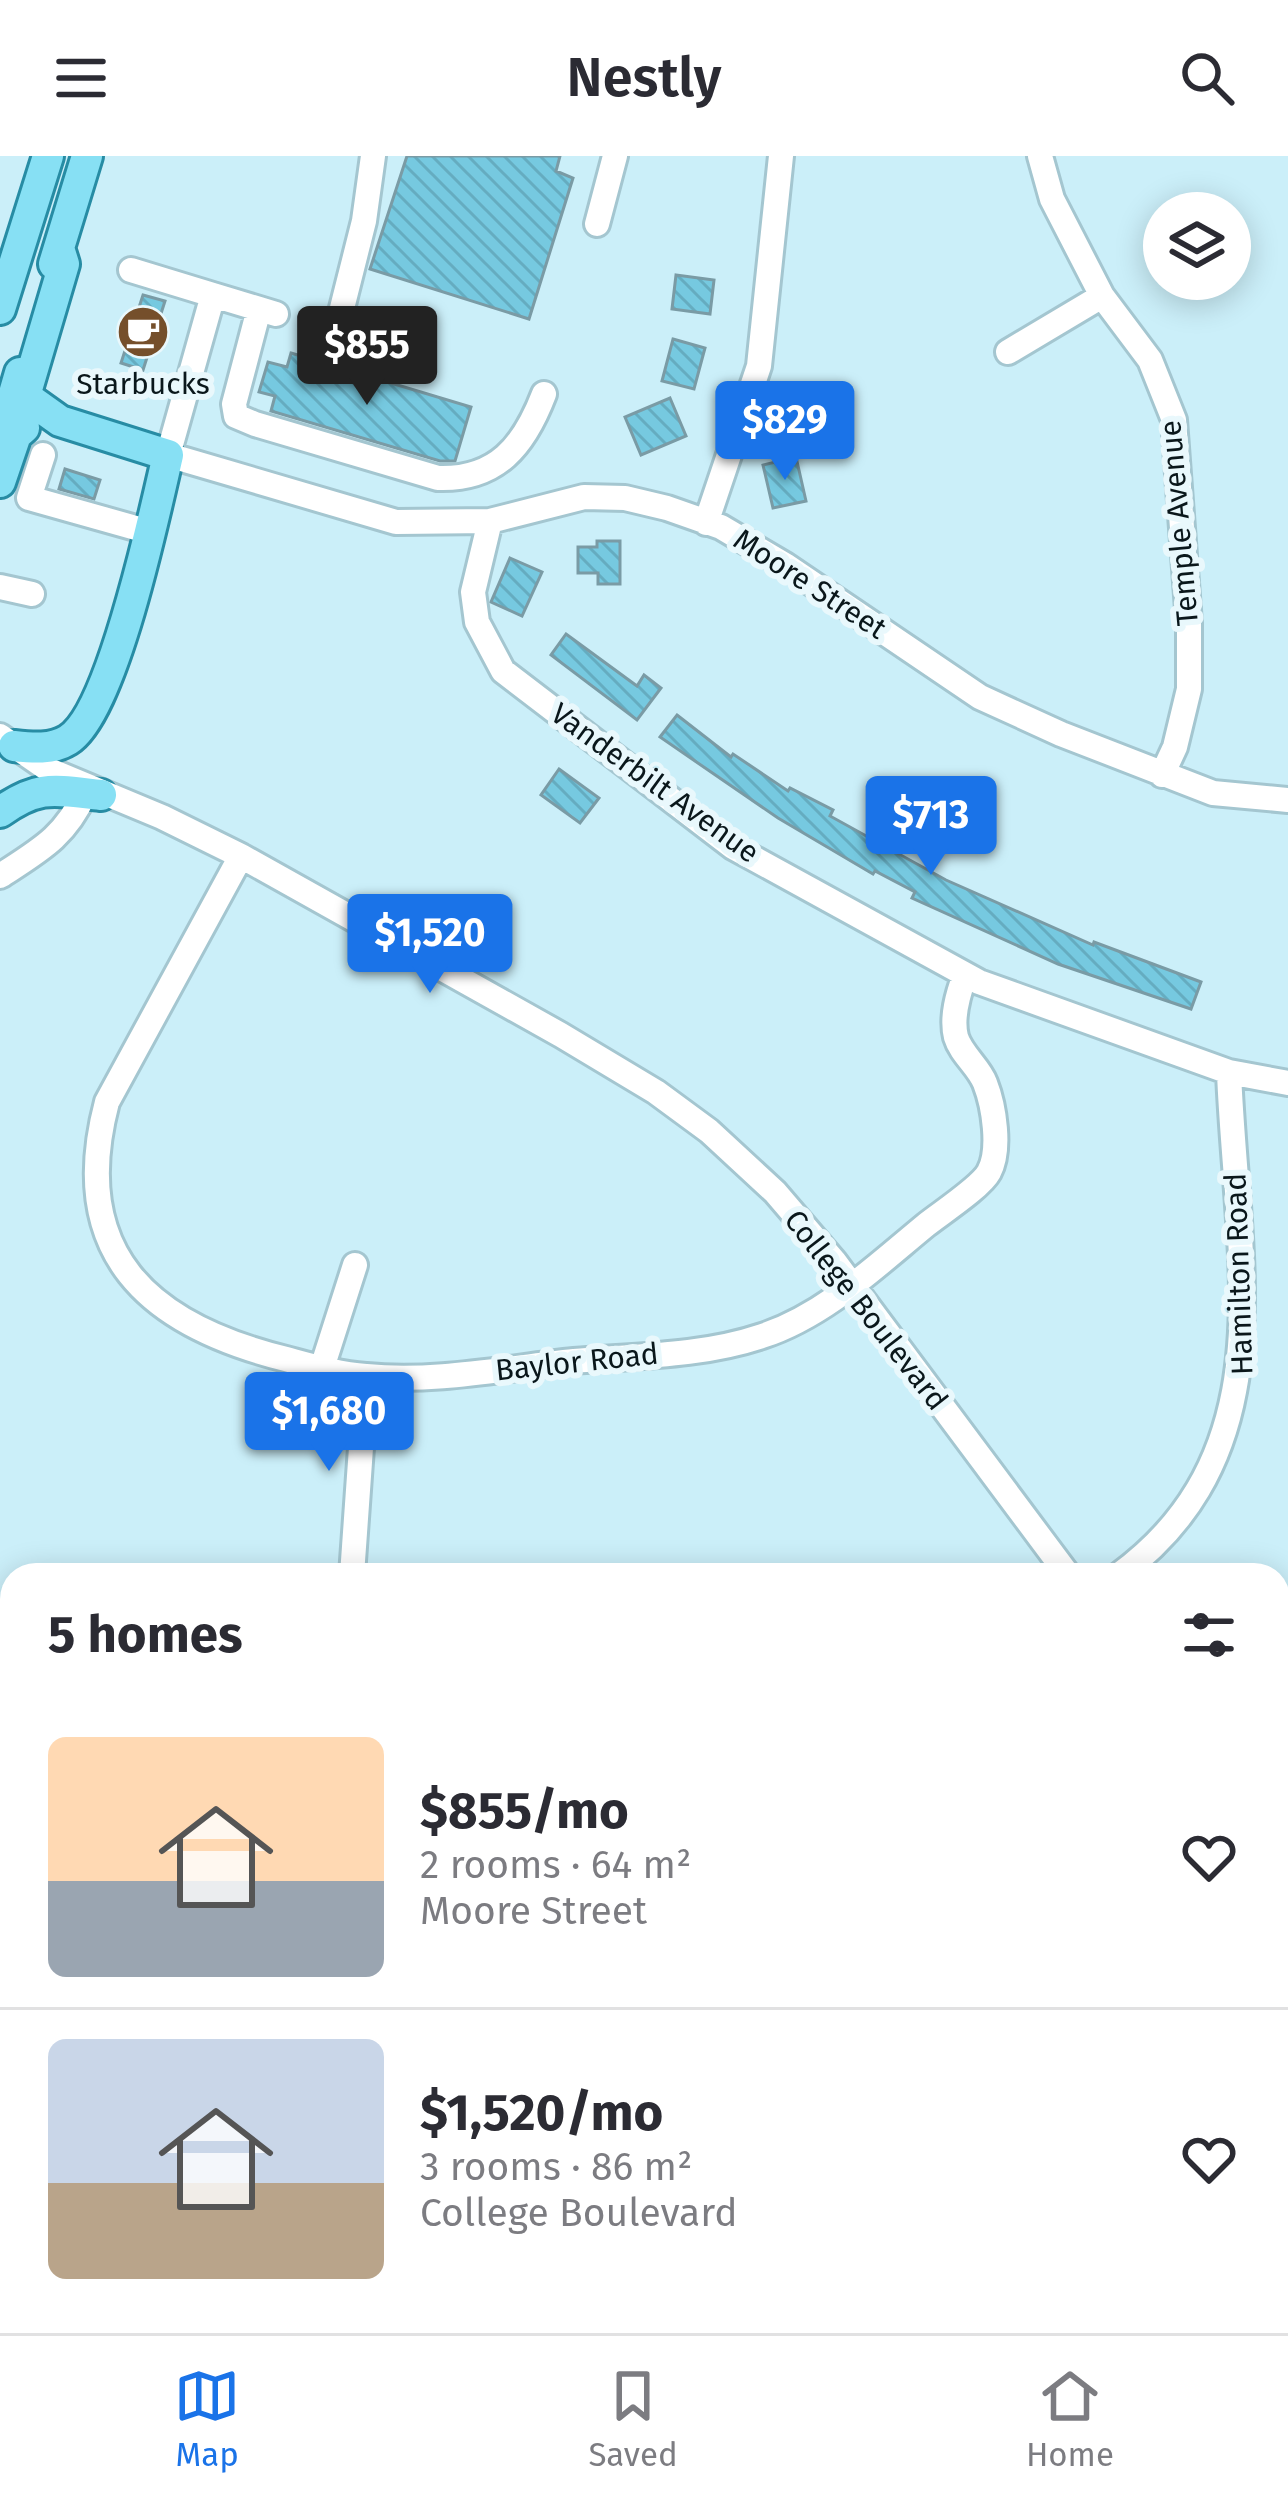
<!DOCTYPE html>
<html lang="en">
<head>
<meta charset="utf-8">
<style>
	:root { --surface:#fff; --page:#f7f7f7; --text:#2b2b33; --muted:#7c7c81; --line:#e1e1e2; --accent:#1a73e8 }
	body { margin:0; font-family:"Fira Sans",sans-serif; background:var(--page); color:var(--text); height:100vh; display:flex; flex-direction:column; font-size:45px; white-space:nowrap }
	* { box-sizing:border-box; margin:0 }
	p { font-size:39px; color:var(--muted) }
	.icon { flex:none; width:66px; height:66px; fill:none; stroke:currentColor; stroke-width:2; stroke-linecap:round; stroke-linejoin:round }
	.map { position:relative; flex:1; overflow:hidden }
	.details { position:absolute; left:0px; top:1407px; width:1290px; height:771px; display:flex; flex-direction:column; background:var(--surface); border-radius:36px 36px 0 0; box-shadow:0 6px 30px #0003 }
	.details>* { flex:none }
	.fabs { position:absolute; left:1143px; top:36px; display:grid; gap:24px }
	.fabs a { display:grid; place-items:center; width:108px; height:108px; border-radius:50%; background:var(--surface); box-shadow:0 6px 30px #0003; font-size:60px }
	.price { position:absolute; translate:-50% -102px; padding:0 27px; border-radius:12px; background:var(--accent); color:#fff; font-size:39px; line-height:78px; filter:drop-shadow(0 3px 6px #0008) }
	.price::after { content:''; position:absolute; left:50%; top:72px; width:36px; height:27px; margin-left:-18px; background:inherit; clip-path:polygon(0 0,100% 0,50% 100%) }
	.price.current { background:#222; color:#fff }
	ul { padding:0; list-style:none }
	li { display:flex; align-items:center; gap:36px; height:300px; padding:0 48px }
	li+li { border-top:3px solid var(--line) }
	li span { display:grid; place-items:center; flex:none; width:336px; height:240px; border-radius:18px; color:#555 }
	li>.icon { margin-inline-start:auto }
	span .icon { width:144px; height:144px; fill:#fffc; stroke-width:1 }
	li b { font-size:51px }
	h2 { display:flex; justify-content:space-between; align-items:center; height:144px; padding:0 48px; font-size:51px }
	header { display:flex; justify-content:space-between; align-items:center; height:156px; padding:0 48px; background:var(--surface); font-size:54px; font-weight:600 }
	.dock { display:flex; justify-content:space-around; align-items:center; height:168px; border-top:3px solid var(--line); background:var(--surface); font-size:33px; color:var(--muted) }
	.dock a { display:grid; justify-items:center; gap:6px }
	.dock .current { color:var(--accent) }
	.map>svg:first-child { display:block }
	.forest { fill:url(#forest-crowns) }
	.building { fill:url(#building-back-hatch); stroke:#7a9ba5; stroke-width:3 }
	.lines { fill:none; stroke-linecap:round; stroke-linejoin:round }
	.minor-casing { stroke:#a4c6d0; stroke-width:30 }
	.major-casing { stroke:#278ca4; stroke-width:36 }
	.minor { stroke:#fff; stroke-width:24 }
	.major { stroke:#87e0f4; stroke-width:30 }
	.labels { text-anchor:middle; stroke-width:12; stroke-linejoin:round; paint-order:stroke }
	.poi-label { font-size:30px; fill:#0a171b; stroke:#e9f8fc }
	.street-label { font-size:30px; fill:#0a171b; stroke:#e9f8fc }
</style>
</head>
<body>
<header><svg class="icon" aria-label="menu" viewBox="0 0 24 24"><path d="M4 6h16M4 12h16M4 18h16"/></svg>Nestly<svg class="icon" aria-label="search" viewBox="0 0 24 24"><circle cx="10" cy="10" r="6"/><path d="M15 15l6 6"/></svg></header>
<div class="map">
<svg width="1288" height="2177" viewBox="0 0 1288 2177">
	<defs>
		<pattern id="forest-crowns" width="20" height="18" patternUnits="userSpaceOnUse" patternTransform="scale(3)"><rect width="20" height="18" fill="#e9c7a8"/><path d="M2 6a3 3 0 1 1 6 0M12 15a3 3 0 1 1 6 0" fill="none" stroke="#c6aa90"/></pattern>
		<pattern id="building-back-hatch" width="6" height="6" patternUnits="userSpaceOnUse" patternTransform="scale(3)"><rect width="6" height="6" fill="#76c9e0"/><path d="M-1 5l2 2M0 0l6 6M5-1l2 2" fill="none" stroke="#65acc0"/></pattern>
	</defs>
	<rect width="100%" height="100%" fill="#cbeff9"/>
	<path class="forest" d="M 400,2166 L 604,2166 L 600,2177 L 397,2177 Z"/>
	<path class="building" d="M 407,0 L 560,0 L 556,15 L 573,22 L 529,163 L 370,113 Z
		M 676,119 L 714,124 L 710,158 L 672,153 Z
		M 143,139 L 165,145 L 143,214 L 121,207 Z
		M 673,183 L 705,192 L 694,233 L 662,225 Z
		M 291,197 L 471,251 L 455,305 L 440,305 L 271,255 L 275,240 L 259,236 L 268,206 L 287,211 Z
		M 670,242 L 686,280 L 641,299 L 625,261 Z
		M 796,301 L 806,345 L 773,352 L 763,309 Z
		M 65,313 L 100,324 L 94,343 L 59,333 Z
		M 597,385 L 620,385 L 620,428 L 598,428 L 598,417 L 578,417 L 578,391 L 597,391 Z
		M 510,402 L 542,416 L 522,460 L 491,446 Z
		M 566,478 L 637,530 L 644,519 L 661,532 L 637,564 L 551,499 Z
		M 677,559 L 731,601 L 733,598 L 788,635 L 790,632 L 833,654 L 830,660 L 946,724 L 1093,789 L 1094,786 L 1201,826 L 1191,853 L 1058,808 L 912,742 L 915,736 L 875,715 L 873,718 L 778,662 L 660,581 Z
		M 559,613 L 599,642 L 580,667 L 541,639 Z"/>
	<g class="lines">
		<g class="minor-casing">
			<path id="minor" d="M 1040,0 L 1052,43 L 1102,140 L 1150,204 L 1174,264 L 1189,467 L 1189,533 L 1175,591 L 1162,619
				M 597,68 L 615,0
				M 131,114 L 213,139
				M 259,153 L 234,248 L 236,260 L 255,268 L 438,322 C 497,324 524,290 544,238
				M 276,158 L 213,139 L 168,299 L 396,366 L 490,365 L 584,341 L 625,342 L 667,352 L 721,371 L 785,409 L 980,541 L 1061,578 L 1213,637 L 1288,644
				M 336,176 L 364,65 L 373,0
				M 1008,196 L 1102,140
				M 43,299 L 29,342 L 150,376
				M 490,365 L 473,436 L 477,466 L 503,515 L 733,691 L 979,826 L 1229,916 L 1288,927
				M 706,367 L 759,210 L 781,0
				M 0,431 L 32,438
				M 0,580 L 49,614 L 162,661 L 241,700 L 561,879 L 656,936 L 709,975 L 775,1036 L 834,1105 L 1068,1419
				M 241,700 L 107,946 C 67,1097 148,1169 286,1203 C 312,1210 339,1218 366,1220 C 434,1227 506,1212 574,1205 C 636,1200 703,1200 762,1180 C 824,1160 876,1110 926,1069 C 941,1057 981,1031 989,1016 C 1001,994 994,950 985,927 C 979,911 961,898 956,881 C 951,861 958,838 965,819
				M 0,720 C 40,694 65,681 85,637
				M 322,1212 L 355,1109
				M 352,1419 L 366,1221
				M 1119,1419 C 1288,1295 1236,1102 1229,916
				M 0,1541 L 12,1529
				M 1278,1591 L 1288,1587
				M 1278,1709 L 1288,1729
				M 0,1731 L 12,1733
				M 1278,2044 L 1288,2041
				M 0,2051 L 12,2045
				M 717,2177 L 719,2166"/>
		</g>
		<g class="major-casing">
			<path id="major" d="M 54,108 L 87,0
				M 0,153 L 48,0
				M 0,286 L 20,217
				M 0,326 L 16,279 L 24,272
				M 14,590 C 32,592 52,594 68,584 C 113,556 155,355 168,299 L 60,265 L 25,240 L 64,108 L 59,92
				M 0,656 C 39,628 55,634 101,639"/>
		</g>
		<use href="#minor" class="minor"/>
		<use href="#major" class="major"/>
	</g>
	<defs>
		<g id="cafe-disc" transform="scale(2.7)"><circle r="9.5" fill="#754f2b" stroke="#e9f8fc"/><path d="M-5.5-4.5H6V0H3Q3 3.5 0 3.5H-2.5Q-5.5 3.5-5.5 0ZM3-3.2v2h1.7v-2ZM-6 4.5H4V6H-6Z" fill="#fff"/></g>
	</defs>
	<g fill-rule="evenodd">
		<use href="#cafe-disc" x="143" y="176"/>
	</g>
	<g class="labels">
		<g class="poi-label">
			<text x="143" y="238">Starbucks</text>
		</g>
		<g class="street-label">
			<text transform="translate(1179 367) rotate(-95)" y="10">Temple Avenue</text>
			<text transform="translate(810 428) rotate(33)" y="10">Moore Street</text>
			<text transform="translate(655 627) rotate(36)" y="10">Vanderbilt Avenue</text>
			<text transform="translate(1239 1118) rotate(-92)" y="10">Hamilton Road</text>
			<text transform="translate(866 1154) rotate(52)" y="10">College Boulevard</text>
			<text transform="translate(577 1206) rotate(-6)" y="10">Baylor Road</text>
		</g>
	</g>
</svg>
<div class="fabs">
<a><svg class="icon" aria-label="layers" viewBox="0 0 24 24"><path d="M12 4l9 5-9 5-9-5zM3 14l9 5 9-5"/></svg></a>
</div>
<b class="price current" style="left:367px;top:252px">$855</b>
<b class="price" style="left:785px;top:327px">$829</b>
<b class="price" style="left:931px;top:722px">$713</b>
<b class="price" style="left:430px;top:840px">$1,520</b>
<b class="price" style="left:329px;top:1318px">$1,680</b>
<section class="details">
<h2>5 homes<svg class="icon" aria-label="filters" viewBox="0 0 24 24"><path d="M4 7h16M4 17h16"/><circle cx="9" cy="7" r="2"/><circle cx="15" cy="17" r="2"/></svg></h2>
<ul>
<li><span style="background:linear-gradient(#ffd9b3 60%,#9aa5b1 0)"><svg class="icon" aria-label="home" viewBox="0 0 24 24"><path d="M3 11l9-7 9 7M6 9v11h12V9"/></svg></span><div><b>$855/mo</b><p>2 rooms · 64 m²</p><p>Moore Street</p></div><svg class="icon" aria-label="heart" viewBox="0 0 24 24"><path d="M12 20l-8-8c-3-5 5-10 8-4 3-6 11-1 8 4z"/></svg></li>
<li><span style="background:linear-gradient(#c9d6e8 60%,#b9a48a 0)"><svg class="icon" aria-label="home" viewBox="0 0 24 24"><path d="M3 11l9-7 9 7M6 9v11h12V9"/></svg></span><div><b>$1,520/mo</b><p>3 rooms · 86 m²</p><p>College Boulevard</p></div><svg class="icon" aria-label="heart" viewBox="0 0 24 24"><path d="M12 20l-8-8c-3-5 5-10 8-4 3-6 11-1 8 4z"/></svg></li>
</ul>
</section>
</div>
<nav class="dock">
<a class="current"><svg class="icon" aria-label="map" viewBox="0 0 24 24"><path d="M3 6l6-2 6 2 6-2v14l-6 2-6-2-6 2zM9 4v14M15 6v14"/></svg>Map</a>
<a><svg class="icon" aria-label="saved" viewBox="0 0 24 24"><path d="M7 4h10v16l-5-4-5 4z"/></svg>Saved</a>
<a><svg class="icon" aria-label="home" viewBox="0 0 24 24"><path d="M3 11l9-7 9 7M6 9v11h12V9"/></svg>Home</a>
</nav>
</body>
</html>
